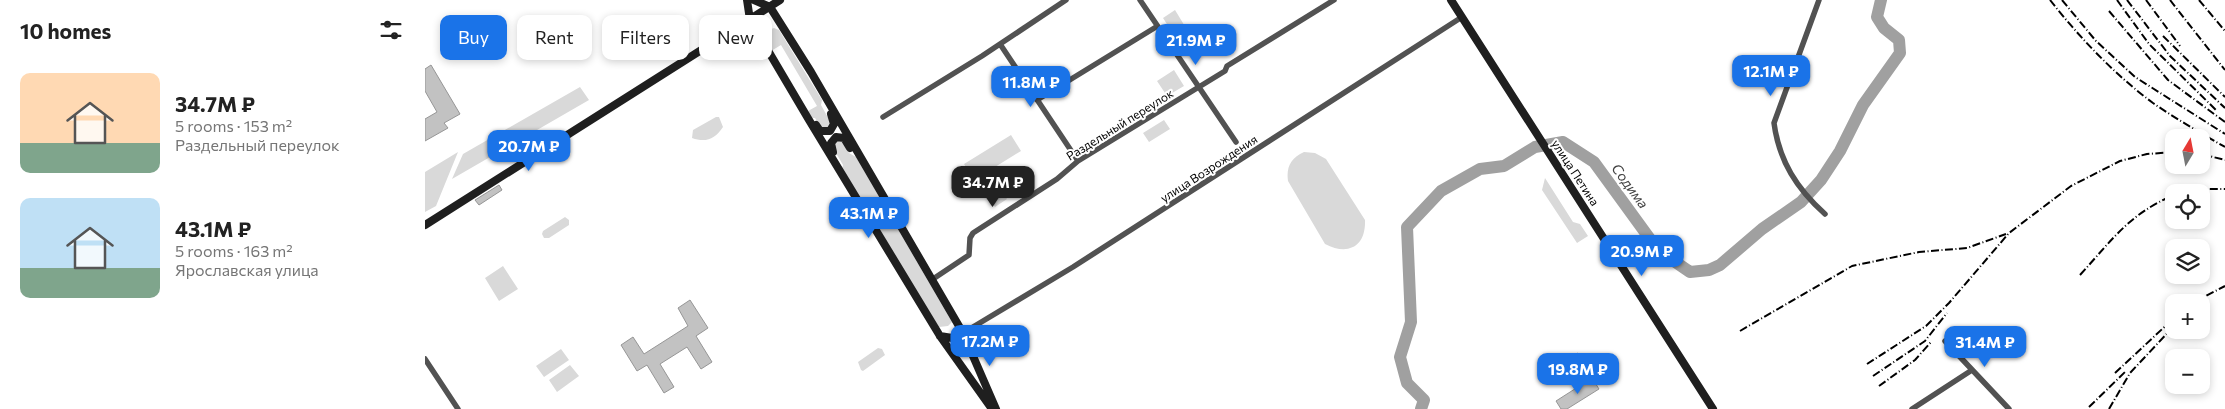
<!DOCTYPE html>
<html lang="en">
<head>
<meta charset="utf-8">
<style>
	:root { --surface:#fff; --page:#f6f6f6; --text:#222; --muted:#767676; --accent:#1a73e8 }
	body { margin:0; font-family:Commissioner,sans-serif; background:var(--page); color:var(--text); height:100vh; display:flex; flex-direction:column; font-size:19px; white-space:nowrap }
	* { box-sizing:border-box; margin:0 }
	p { font-size:16px; color:var(--muted) }
	.icon { flex:none; width:28px; height:28px; fill:none; stroke:currentColor; stroke-width:2; stroke-linecap:round; stroke-linejoin:round }
	.map { position:relative; flex:1; overflow:hidden }
	.sheet { display:flex; flex-direction:column; background:var(--surface); width:425px }
	.sheet>* { flex:none }
	.top-card { position:absolute; left:15px; top:15px; width:475px; height:45px; display:flex; gap:10px }
	.needle { width:32px; rotate:10deg }
	.buttons { position:absolute; left:1740px; top:129px; display:grid; gap:10px }
	.buttons a { display:grid; place-items:center; width:45px; height:45px; border-radius:10px; background:var(--surface); box-shadow:0 2px 8px #0003; font-size:25px }
	.price { position:absolute; translate:-50% -42px; padding:0 11px; border-radius:10px; background:var(--accent); color:#fff; font-size:16px; line-height:32px; filter:drop-shadow(0 1px 2px #0008) }
	.price::after { content:''; position:absolute; left:50%; top:30px; width:15px; height:11px; margin-left:-8px; background:inherit; clip-path:polygon(0 0,100% 0,50% 100%) }
	.price.current { background:#222; color:#fff }
	ul { padding:0; list-style:none }
	li { display:flex; align-items:center; gap:15px; height:125px; padding:0 20px }
	li span { display:grid; place-items:center; flex:none; width:140px; height:100px; border-radius:10px; color:#555 }
	li>.icon { margin-inline-start:auto }
	span .icon { width:60px; height:60px; fill:#fffc; stroke-width:1 }
	li b { font-size:21px }
	h2 { display:flex; justify-content:space-between; align-items:center; height:60px; padding:0 20px; font-size:21px }
	.pill { padding:0 18px; border-radius:10px; background:var(--surface); box-shadow:0 2px 8px #0003; font-size:18px; line-height:45px }
	.pill.current { background:var(--accent); color:#fff }
	main { display:flex; flex:1; min-height:0 }
	.map>svg:first-child { display:block }
	.green { fill:#d9d9d9 }
	.lines { fill:none; stroke-linecap:round; stroke-linejoin:round }
	.river { stroke:#a0a0a0; stroke-width:12 }
	.building { fill:#c2c2c2; stroke:#969696 }
	.street { stroke:#525252; stroke-width:5.5 }
	.secondary { stroke:#1f1f1f; stroke-width:8 }
	.rail { stroke:#000; stroke-width:2; stroke-dasharray:8 2.5 1 2.5; stroke-linecap:butt }
	.labels { text-anchor:middle; stroke-width:4; stroke-linejoin:round; paint-order:stroke }
	.street-label { font-size:12px; fill:#000; stroke:#fff }
	.water-label { font-size:14px; font-style:italic; fill:#414141; stroke:#fff }
</style>
</head>
<body>
<main>
<section class="sheet">
<h2>10 homes<svg class="icon" aria-label="filters" viewBox="0 0 24 24"><path d="M4 7h16M4 17h16"/><circle cx="9" cy="7" r="2"/><circle cx="15" cy="17" r="2"/></svg></h2>
<ul>
<li><span style="background:linear-gradient(#ffd9b3 70%,#7fa58c 0)"><svg class="icon" aria-label="home" viewBox="0 0 24 24"><path d="M3 11l9-7 9 7M6 9v11h12V9"/></svg></span><div><b>34.7M ₽</b><p>5 rooms · 153 m²</p><p>Раздельный переулок</p></div></li>
<li><span style="background:linear-gradient(#bfe0f5 70%,#7fa58c 0)"><svg class="icon" aria-label="home" viewBox="0 0 24 24"><path d="M3 11l9-7 9 7M6 9v11h12V9"/></svg></span><div><b>43.1M ₽</b><p>5 rooms · 163 m²</p><p>Ярославская улица</p></div></li>
</ul>
</section>
<div class="map">
<svg width="1800" height="409" viewBox="0 0 1800 409">
	<rect width="100%" height="100%" fill="#fff"/>
	<path class="green" d="M 750,10 L 761,28 L 749,35 L 738,18 Z
		M 73,28 L 79,38 L 57,53 L 50,43 Z
		M 349,28 L 354,30 L 397,100 L 396,105 L 406,123 L 403,128 L 396,127 L 390,118 L 387,118 L 383,111 L 392,106 L 356,45 L 346,51 L 340,39 L 341,31 Z
		M 749,70 L 759,86 L 742,96 L 732,81 Z
		M 155,87 L 164,100 L 27,179 L 38,154 Z
		M 291,117 L 294,117 L 298,127 C 290,139 281,143 267,138 L 268,130 Z
		M 739,120 L 745,129 L 724,142 L 718,133 Z
		M 586,135 L 596,151 L 549,180 L 539,164 Z
		M 411,140 L 417,141 L 424,153 L 431,157 L 527,322 L 523,326 L 514,327 L 417,170 L 418,165 L 408,148 Z
		M 33,152 L 11,206 L 0,212 L 0,172 Z
		M 879,152 L 890,153 L 901,159 L 940,220 C 941,247 923,256 900,244 L 863,181 C 861,167 866,158 879,152 Z
		M 566,175 L 582,199 L 570,207 L 554,184 Z
		M 1120,178 L 1148,222 L 1155,224 L 1163,236 L 1152,243 L 1117,190 Z
		M 140,217 L 144,220 L 144,225 L 124,238 L 119,238 L 117,234 L 118,231 Z
		M 78,266 L 93,289 L 74,301 L 60,278 Z
		M 453,348 L 457,349 L 460,355 L 438,371 L 436,370 L 433,362 Z
		M 136,349 L 144,360 L 119,377 L 111,366 Z
		M 145,365 L 154,376 L 132,392 L 124,380 Z"/>
	<g class="lines">
		<path class="river" d="M 996,409 L 999,400 L 982,383 L 975,357 L 986,322 L 982,227 L 1016,191 L 1055,169 L 1079,166 L 1110,147 L 1138,142 L 1169,162 L 1233,250 L 1265,272 L 1284,270 L 1295,265 L 1337,229 L 1376,202 L 1396,180 L 1415,151 L 1438,105 L 1475,53 L 1474,40 L 1459,28 L 1452,17 L 1456,0"/>
	</g>
	<path class="building" d="M 6,65 L 35,114 L 19,123 L 23,128 L 0,141 L 0,119 L 12,112 L 0,91 L 0,69 Z
		M 74,185 L 77,190 L 54,205 L 50,200 Z
		M 265,300 L 283,328 L 271,336 L 287,362 L 276,369 L 262,347 L 235,364 L 249,387 L 239,393 L 222,365 L 212,371 L 196,345 L 208,337 L 219,354 L 263,326 L 253,308 Z
		M 1153,353 L 1160,365 L 1136,380 L 1129,368 Z
		M 1167,378 L 1174,389 L 1142,409 L 1136,409 L 1131,401 Z"/>
	<g class="lines">
		<path class="street" d="M 715,0 L 811,142
			M 1394,0 L 1349,123 C 1354,161 1372,189 1400,214
			M 575,44 L 653,161
			M 612,100 L 731,27
			M 458,117 L 557,56 L 641,0
			M 508,279 L 544,255 L 545,238 L 548,233 L 632,179 L 653,161 L 800,71 L 802,66 L 909,0
			M 538,333 L 648,267 L 1037,17
			M 1520,341 L 1584,409
			M 0,359 L 33,409
			M 1487,409 L 1547,370"/>
		<path class="secondary" d="M 322,0 L 325,20 L 384,120 L 515,336 L 567,409
			M 329,0 L 345,7 L 386,72 L 538,333 L 571,409
			M 1026,0 L 1288,409
			M 391,125 L 395,131 L 405,131 L 409,124 L 406,114
			M 408,152 L 406,143 L 411,137 L 419,138 L 425,148
			M 0,225 L 355,0
			M 515,336 L 527,338 L 538,333"/>
		<path class="rail" d="M 1625,0 C 1655,38 1689,74 1728,103 C 1751,119 1776,133 1800,147
			M 1637,0 L 1671,41 L 1710,77 L 1800,134
			M 1692,0 L 1724,44 L 1792,111
			M 1702,0 L 1745,56 L 1800,108
			M 1721,0 L 1755,46
			M 1745,0 L 1800,70
			M 1774,0 L 1800,31
			M 1684,11 L 1743,80 L 1800,122
			M 1738,36 L 1800,97
			M 1776,154 L 1800,160
			M 1757,192 L 1779,189 L 1800,189
			M 1655,275 C 1687,240 1704,214 1749,195
			M 1769,302 L 1800,286
			M 1315,331 L 1427,266 L 1494,252 L 1542,248 L 1581,234
			M 1442,364 L 1501,326 L 1524,303 L 1584,233 L 1646,186 L 1695,161 L 1722,154 L 1749,152
			M 1690,373 L 1749,318
			M 1448,376 L 1500,341 L 1522,313
			M 1454,386 L 1490,360 L 1506,342
			M 1664,407 L 1700,372
			M 1684,409 L 1705,373 L 1749,326"/>
	</g>
	<g class="labels">
		<g class="street-label">
			<text transform="translate(695 125) rotate(-32)" y="4">Раздельный переулок</text>
			<text transform="translate(784 169) rotate(-33)" y="4">улица Возрождения</text>
			<text transform="translate(1150 173) rotate(57)" y="4">улица Петина</text>
		</g>
		<g class="water-label">
			<text transform="translate(1205 186) rotate(54)" y="5">Содима</text>
		</g>
	</g>
</svg>
<div class="buttons">
<a><svg class="needle" viewBox="-14 -14 28 28"><path d="M0-13l5 13h-10z" fill="#e53935"/><path d="M0 13l5-13h-10z" fill="#767676"/></svg></a>
<a><svg class="icon" aria-label="locate" viewBox="0 0 24 24"><circle cx="12" cy="12" r="6"/><path d="M12 2v4M12 18v4M2 12h4M18 12h4"/></svg></a>
<a><svg class="icon" aria-label="layers" viewBox="0 0 24 24"><path d="M12 4l9 5-9 5-9-5zM3 14l9 5 9-5"/></svg></a>
<a>+</a>
<a>−</a>
</div>
<b class="price" style="left:771px;top:66px">21.9M ₽</b>
<b class="price" style="left:1346px;top:97px">12.1M ₽</b>
<b class="price" style="left:606px;top:108px">11.8M ₽</b>
<b class="price" style="left:104px;top:172px">20.7M ₽</b>
<b class="price current" style="left:568px;top:208px">34.7M ₽</b>
<b class="price" style="left:444px;top:239px">43.1M ₽</b>
<b class="price" style="left:1217px;top:277px">20.9M ₽</b>
<b class="price" style="left:565px;top:367px">17.2M ₽</b>
<b class="price" style="left:1560px;top:368px">31.4M ₽</b>
<b class="price" style="left:1153px;top:395px">19.8M ₽</b>
<div class="top-card">
<a class="pill current">Buy</a>
<a class="pill">Rent</a>
<a class="pill">Filters</a>
<a class="pill">New</a>
</div>
</div>
</main>
</body>
</html>
